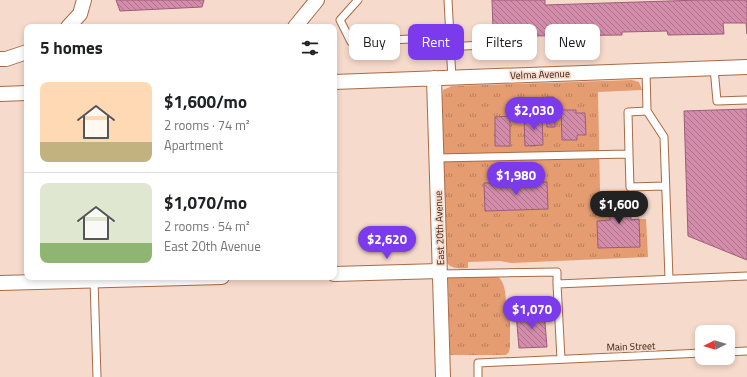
<!DOCTYPE html>
<html lang="en">
<head>
<meta charset="utf-8">
<style>
	:root { --surface:#fff; --page:#f2f2f2; --text:#202124; --muted:#757577; --line:#e0e0e0; --accent:#7c3aed }
	body { margin:0; font-family:"Titillium Web",sans-serif; background:var(--page); color:var(--text); height:100vh; display:flex; flex-direction:column; font-size:15px; white-space:nowrap }
	* { box-sizing:border-box; margin:0 }
	p { font-size:13px; color:var(--muted) }
	.icon { flex:none; width:22px; height:22px; fill:none; stroke:currentColor; stroke-width:2; stroke-linecap:round; stroke-linejoin:round }
	.map { position:relative; flex:1; overflow:hidden }
	.panel { position:absolute; left:24px; top:24px; width:313px; height:256px; display:flex; flex-direction:column; background:var(--surface); border-radius:8px; box-shadow:0 2px 6px #0003 }
	.panel>* { flex:none }
	.hud { position:absolute; left:349px; top:24px; width:338px; height:36px; display:flex; gap:8px }
	.needle { width:26px; rotate:265deg }
	.controls { position:absolute; left:695px; top:325px; display:grid; gap:8px }
	.controls a { display:grid; place-items:center; width:40px; height:40px; border-radius:8px; background:var(--surface); box-shadow:0 2px 6px #0003; font-size:20px }
	.price { position:absolute; translate:-50% -34px; padding:0 9px; border-radius:14px; background:var(--accent); color:#fff; font-size:13px; line-height:26px; filter:drop-shadow(0 1px 2px #0008) }
	.price::after { content:''; position:absolute; left:50%; top:24px; width:12px; height:9px; margin-left:-6px; background:inherit; clip-path:polygon(0 0,100% 0,50% 100%) }
	.price.on { background:#222; color:#fff }
	ul { padding:0; list-style:none }
	li { display:flex; align-items:center; gap:12px; height:100px; padding:0 16px }
	li+li { border-top:1px solid var(--line) }
	li span { display:grid; place-items:center; flex:none; width:112px; height:80px; border-radius:8px; color:#555 }
	li>.icon { margin-inline-start:auto }
	span .icon { width:48px; height:48px; fill:#fffc; stroke-width:1 }
	li b { font-size:17px }
	h2 { display:flex; justify-content:space-between; align-items:center; height:48px; padding:0 16px; font-size:17px }
	.tag { padding:0 14px; border-radius:8px; background:var(--surface); box-shadow:0 2px 6px #0003; font-size:14px; line-height:36px }
	.tag.on { background:var(--accent); color:#fff }
	.map>svg:first-child { display:block }
	.grass { fill:url(#grass-tufts) }
	.building { fill:url(#building-back-hatch); stroke:#9e5c7a }
	.lines { fill:none; stroke-linecap:round; stroke-linejoin:round }
	.service-casing { stroke:#a86b46; stroke-width:9 }
	.minor-casing { stroke:#a86b46; stroke-width:16 }
	.service { stroke:#fff; stroke-width:7 }
	.minor { stroke:#fff; stroke-width:14 }
	.labels { text-anchor:middle; stroke-width:3.5; stroke-linejoin:round; paint-order:stroke }
	.street-label { font-size:10px; fill:#301808; stroke:#f6dacb }
</style>
</head>
<body>
<div class="map">
<svg width="747" height="377" viewBox="0 0 747 377">
	<defs>
		<pattern id="grass-tufts" width="24" height="20" patternUnits="userSpaceOnUse"><rect width="24" height="20" fill="#e49c70"/><path d="M3 7l-1-3M5 7V3M7 7l1-3M15 17l-1-3M17 17v-4M19 17l1-3" fill="none" stroke="#b97e5a"/></pattern>
		<pattern id="building-back-hatch" width="6" height="6" patternUnits="userSpaceOnUse"><rect width="6" height="6" fill="#d38dab"/><path d="M-1 5l2 2M0 0l6 6M5-1l2 2" fill="none" stroke="#ac7289"/></pattern>
	</defs>
	<rect width="100%" height="100%" fill="#f6dacb"/>
	<path class="grass" d="M 632,80 L 639,82 L 642,90 L 598,92 L 600,191 L 630,190 L 631,219 L 646,219 L 648,257 L 511,263 L 500,261 L 468,262 L 468,268 C 461,268 453,270 447,263 L 442,98 L 443,90 L 452,86 Z
		M 495,275 C 506,279 506,298 506,308 L 510,309 L 510,347 L 509,352 L 506,355 L 450,355 L 448,277 Z"/>
	<path class="building" d="M 116,0 L 204,0 L 202,7 L 120,11 Z
		M 492,0 L 545,0 L 545,5 L 700,0 L 747,0 L 747,34 L 746,23 L 723,23 L 724,34 L 668,35 L 667,31 L 622,32 L 622,35 L 529,36 L 529,28 L 493,29 Z
		M 546,97 L 554,97 L 555,127 L 547,127 Z
		M 747,109 L 747,260 L 688,236 L 684,111 Z
		M 561,110 L 576,110 L 576,113 L 585,113 L 586,135 L 577,135 L 577,140 L 562,140 Z
		M 510,116 L 510,146 L 495,146 L 495,117 Z
		M 542,116 L 543,145 L 525,146 L 524,117 Z
		M 547,182 L 548,209 L 485,211 L 484,183 Z
		M 630,194 L 631,220 L 639,219 L 640,247 L 598,248 L 597,221 L 610,220 L 609,195 Z
		M 544,311 L 547,347 L 519,348 L 516,313 Z"/>
	<g class="lines">
		<g class="service-casing">
			<path id="service" d="M 358,0 L 340,20 L 351,42 L 450,37 L 448,0
				M 450,44 L 452,78
				M 450,47 L 523,42
				M 714,68 L 717,101 L 747,100
				M 646,70 L 647,111 L 664,137 L 669,279
				M 629,154 L 630,187 L 665,186
				M 437,158 L 629,154 L 628,112 L 647,111
				M 440,274 L 557,272 L 557,284
				M 94,280 L 97,377
				M 728,352 L 747,351
				M 561,359 L 557,284 L 747,276
				M 478,377 L 478,363 L 702,353"/>
		</g>
		<g class="minor-casing">
			<path id="minor" d="M 68,27 L 80,14 L 84,0
				M 295,27 L 317,0
				M 0,59 L 6,59 L 27,52
				M 434,78 L 443,377
				M 334,82 L 747,67
				M 0,94 L 27,93
				M 334,274 L 440,271
				M 0,283 L 222,277"/>
		</g>
		<use href="#service" class="service"/>
		<use href="#minor" class="minor"/>
	</g>
	<g class="labels">
		<g class="street-label">
			<text transform="translate(540 74) rotate(-2)" y="4">Velma Avenue</text>
			<text transform="translate(439 228) rotate(-92)" y="4">East 20th Avenue</text>
			<text transform="translate(631 346) rotate(-2)" y="4">Main Street</text>
		</g>
	</g>
</svg>
<div class="controls">
<a><svg class="needle" viewBox="-14 -14 28 28"><path d="M0-13l5 13h-10z" fill="#e53935"/><path d="M0 13l5-13h-10z" fill="#757577"/></svg></a>
</div>
<b class="price" style="left:534px;top:131px">$2,030</b>
<b class="price" style="left:516px;top:196px">$1,980</b>
<b class="price on" style="left:619px;top:225px">$1,600</b>
<b class="price" style="left:387px;top:260px">$2,620</b>
<b class="price" style="left:532px;top:330px">$1,070</b>
<div class="hud">
<a class="tag">Buy</a>
<a class="tag on">Rent</a>
<a class="tag">Filters</a>
<a class="tag">New</a>
</div>
<section class="panel">
<h2>5 homes<svg class="icon" aria-label="filters" viewBox="0 0 24 24"><path d="M4 7h16M4 17h16"/><circle cx="9" cy="7" r="2"/><circle cx="15" cy="17" r="2"/></svg></h2>
<ul>
<li><span style="background:linear-gradient(#ffd9b3 75%,#c2b280 0)"><svg class="icon" aria-label="home" viewBox="0 0 24 24"><path d="M3 11l9-7 9 7M6 9v11h12V9"/></svg></span><div><b>$1,600/mo</b><p>2 rooms · 74 m²</p><p>Apartment</p></div></li>
<li><span style="background:linear-gradient(#dfe7d0 75%,#8fb573 0)"><svg class="icon" aria-label="home" viewBox="0 0 24 24"><path d="M3 11l9-7 9 7M6 9v11h12V9"/></svg></span><div><b>$1,070/mo</b><p>2 rooms · 54 m²</p><p>East 20th Avenue</p></div></li>
</ul>
</section>
</div>
</body>
</html>
